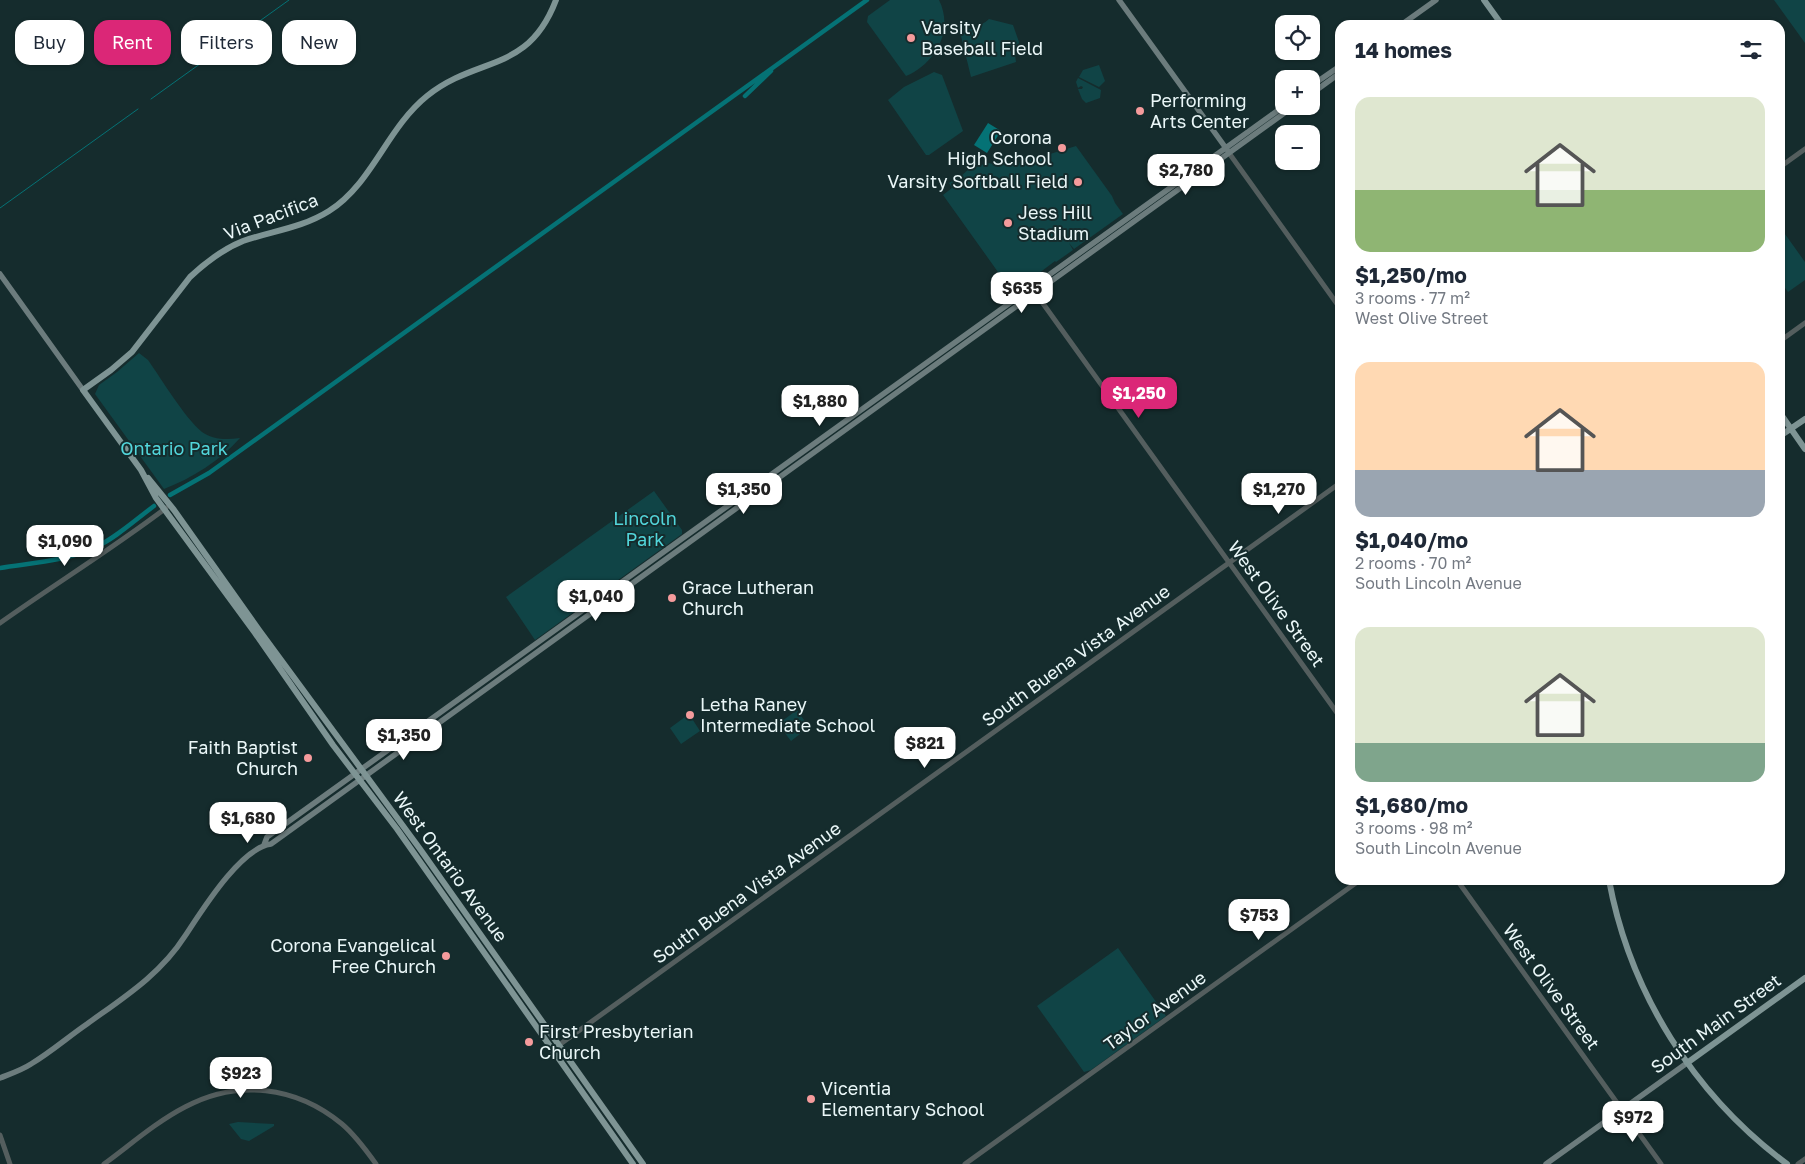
<!DOCTYPE html>
<html lang="en">
<head>
<meta charset="utf-8">
<style>
	:root { --surface:#fff; --page:#f2f2f3; --text:#1f2937; --muted:#747a83; --accent:#db2777 }
	body { margin:0; font-family:"Golos Text",sans-serif; background:var(--page); color:var(--text); height:100vh; display:flex; flex-direction:column; font-size:19px; white-space:nowrap }
	* { box-sizing:border-box; margin:0 }
	p { font-size:16px; color:var(--muted) }
	.icon { flex:none; width:28px; height:28px; fill:none; stroke:currentColor; stroke-width:2; stroke-linecap:round; stroke-linejoin:round }
	.map { position:relative; flex:1; overflow:hidden }
	.drawer { position:absolute; left:1335px; top:20px; width:450px; height:865px; display:flex; flex-direction:column; background:var(--surface); border-radius:15px; box-shadow:0 1px 4px #0004 }
	.drawer>* { flex:none }
	.top-card { position:absolute; left:15px; top:20px; width:475px; height:45px; display:flex; gap:10px }
	.tools { position:absolute; left:1275px; top:15px; display:grid; gap:10px }
	.tools a { display:grid; place-items:center; width:45px; height:45px; border-radius:10px; background:var(--surface); box-shadow:0 1px 4px #0004; font-size:25px }
	.price { position:absolute; translate:-50% -42px; padding:0 11px; border-radius:10px; background:#fff; color:#222; font-size:16px; line-height:32px; filter:drop-shadow(0 1px 2px #0008) }
	.price::after { content:''; position:absolute; left:50%; top:30px; width:15px; height:11px; margin-left:-8px; background:inherit; clip-path:polygon(0 0,100% 0,50% 100%) }
	.price.active { background:var(--accent); color:#fff }
	ul { padding:0; list-style:none }
	li { display:grid; align-content:center; gap:10px; height:265px; padding:0 20px }
	li span { display:grid; place-items:center; height:155px; border-radius:15px; color:#555 }
	li>.icon { margin-inline-start:auto }
	span .icon { width:90px; height:90px; fill:#fffc; stroke-width:1 }
	li b { font-size:21px }
	h2 { display:flex; justify-content:space-between; align-items:center; height:60px; padding:0 20px; font-size:21px }
	.chip { padding:0 18px; border-radius:15px; background:var(--surface); box-shadow:0 1px 4px #0004; font-size:18px; line-height:45px }
	.chip.active { background:var(--accent); color:#fff }
	.map>svg:first-child { display:block }
	.green { fill:#104446 }
	.water { fill:#057275 }
	.lines { fill:none; stroke-linecap:round; stroke-linejoin:round }
	.stream { stroke:#057275; stroke-width:1 }
	.canal { stroke:#057275; stroke-width:4.5 }
	.tertiary { stroke:#545e5e; stroke-width:5 }
	.secondary { stroke:#6c7c7d; stroke-width:5.5 }
	.primary { stroke:#7e9494; stroke-width:6 }
	.poi-dot { fill:#f59b9c; stroke:#152c2d; stroke-width:2 }
	.labels { text-anchor:middle; stroke-width:4; stroke-linejoin:round; paint-order:stroke }
	.poi-label { font-size:18px; fill:#eaf7f8; stroke:#152c2d; text-anchor:start }
	.street-label { font-size:18px; fill:#eaf7f8; stroke:#152c2d }
	.park-label { font-size:18px; fill:#52d6db; stroke:#152c2d }
</style>
</head>
<body>
<div class="map">
<svg width="1805" height="1164" viewBox="0 0 1805 1164">
	<rect width="100%" height="100%" fill="#152c2d"/>
	<path class="green" d="M 890,0 L 939,0 C 954,30 936,63 906,76 L 867,22 L 868,16 Z
		M 1774,0 L 1805,0 L 1805,43 Z
		M 989,19 L 1013,25 L 1019,42 L 1018,54 L 1015,55 L 1016,62 L 971,77 L 961,36 C 967,27 980,28 989,19 Z
		M 1099,65 L 1105,81 L 1099,87 L 1079,77 L 1083,70 Z
		M 934,72 L 942,75 L 963,131 L 929,155 L 926,155 L 888,100 L 904,87 Z
		M 1078,78 L 1101,90 L 1100,98 L 1086,103 L 1082,99 L 1078,89 L 1082,89 L 1083,87 L 1081,86 L 1078,88 L 1076,82 Z
		M 1076,146 L 1112,196 L 1115,203 L 1123,214 L 1074,249 L 1069,243 L 1073,250 L 1056,262 L 1055,261 L 1013,293 L 943,195 L 952,188 L 949,183 L 960,177 L 970,168 L 988,163 L 994,164 L 998,159 L 1004,159 L 1018,166 L 1020,162 L 1025,163 L 1032,159 L 1037,160 L 1037,158 Z
		M 1780,227 L 1805,262 L 1805,280 L 1788,292 L 1780,281 Z
		M 139,353 L 148,360 C 162,380 185,418 202,432 C 213,440 227,440 240,438 C 220,461 192,478 164,489 L 95,394 L 99,385 L 117,372 Z
		M 654,491 L 682,530 L 682,534 L 535,640 L 506,597 Z
		M 797,710 L 809,727 L 791,741 L 778,724 Z
		M 689,714 L 700,731 L 681,744 L 670,728 Z
		M 1118,948 L 1166,1016 L 1091,1070 L 1084,1072 L 1037,1006 Z
		M 238,1122 L 274,1124 L 274,1126 L 249,1141 L 241,1139 L 229,1124 Z"/>
	<path class="water" d="M 988,123 L 1001,131 L 987,153 L 974,145 Z"/>
	<g class="lines">
		<path class="stream" d="M 151,99 L 289,0
			M 0,208 L 138,109"/>
		<path class="canal" d="M 745,96 L 771,71
			M 170,495 L 209,473 L 867,0
			M 0,568 C 30,563 67,561 94,548 C 116,538 135,520 154,506"/>
		<path class="tertiary" d="M 1229,153 L 1340,308
			M 1780,167 L 1805,149
			M 1034,291 L 1340,717
			M 1780,341 L 1805,323
			M 0,623 C 55,584 112,549 166,508
			M 1457,880 L 1661,1164
			M 559,1045 L 1340,483
			M 0,1135 L 10,1164
			M 104,1164 C 130,1145 156,1122 185,1107 C 237,1079 296,1086 342,1124 C 355,1135 366,1150 376,1164
			M 965,1164 L 1360,880
			M 1798,1164 L 1805,1159"/>
		<path class="secondary" d="M 1119,0 L 1228,151
			M 1401,25 L 1436,0
			M 1311,86 L 1340,66
			M 1311,94 L 1340,73
			M 0,274 L 83,390
			M 264,845 L 267,837 L 1284,106
			M 0,1078 C 10,1074 22,1070 31,1064 C 51,1052 68,1037 87,1024 C 123,998 160,975 185,936 C 201,912 240,848 271,844 L 1294,106
			M 1546,1164 L 1687,1063"/>
		<path class="primary" d="M 556,0 C 528,74 478,55 427,96 C 387,128 372,184 329,211 C 302,228 272,231 243,241 C 223,249 205,263 190,277 L 132,352 L 111,370 L 83,390 L 141,470 L 156,498 L 255,633 L 333,745 L 397,829 L 633,1164
			M 1484,0 L 1502,25
			M 1780,413 L 1805,449
			M 1780,436 L 1805,419
			M 148,478 L 174,510 L 259,630 L 420,849 L 643,1164
			M 1609,880 C 1630,993 1694,1095 1787,1164
			M 1687,1063 L 1805,978"/>
	</g>
	<g class="poi-dot">
		<circle cx="911" cy="38" r="5"/>
		<circle cx="1140" cy="111" r="5"/>
		<circle cx="1062" cy="148" r="5"/>
		<circle cx="1078" cy="182" r="5"/>
		<circle cx="1008" cy="223" r="5"/>
		<circle cx="672" cy="598" r="5"/>
		<circle cx="690" cy="715" r="5"/>
		<circle cx="308" cy="758" r="5"/>
		<circle cx="446" cy="956" r="5"/>
		<circle cx="529" cy="1042" r="5"/>
		<circle cx="811" cy="1099" r="5"/>
	</g>
	<g class="labels">
		<g class="poi-label">
			<text x="921" y="34">Varsity<tspan x="921" dy="21">Baseball Field</tspan></text>
			<text x="1150" y="107">Performing<tspan x="1150" dy="21">Arts Center</tspan></text>
			<text x="1052" y="144" text-anchor="end">Corona<tspan x="1052" dy="21">High School</tspan></text>
			<text x="1068" y="188" text-anchor="end">Varsity Softball Field</text>
			<text x="1018" y="219">Jess Hill<tspan x="1018" dy="21">Stadium</tspan></text>
			<text x="682" y="594">Grace Lutheran<tspan x="682" dy="21">Church</tspan></text>
			<text x="700" y="711">Letha Raney<tspan x="700" dy="21">Intermediate School</tspan></text>
			<text x="298" y="754" text-anchor="end">Faith Baptist<tspan x="298" dy="21">Church</tspan></text>
			<text x="436" y="952" text-anchor="end">Corona Evangelical<tspan x="436" dy="21">Free Church</tspan></text>
			<text x="539" y="1038">First Presbyterian<tspan x="539" dy="21">Church</tspan></text>
			<text x="821" y="1095">Vicentia<tspan x="821" dy="21">Elementary School</tspan></text>
		</g>
		<g class="street-label">
			<text transform="translate(271 217) rotate(-21)" y="6">Via Pacifica</text>
			<text transform="translate(1276 604) rotate(54)" y="6">West Olive Street</text>
			<text transform="translate(1076 656) rotate(-36)" y="6">South Buena Vista Avenue</text>
			<text transform="translate(450 867) rotate(54)" y="6">West Ontario Avenue</text>
			<text transform="translate(747 893) rotate(-36)" y="6">South Buena Vista Avenue</text>
			<text transform="translate(1551 987) rotate(54)" y="6">West Olive Street</text>
			<text transform="translate(1155 1011) rotate(-36)" y="6">Taylor Avenue</text>
			<text transform="translate(1716 1024) rotate(-36)" y="6">South Main Street</text>
		</g>
		<g class="park-label">
			<text x="174" y="455">Ontario Park</text>
			<text x="645" y="525">Lincoln<tspan x="645" dy="21">Park</tspan></text>
		</g>
	</g>
</svg>
<div class="tools">
<a><svg class="icon" aria-label="locate" viewBox="0 0 24 24"><circle cx="12" cy="12" r="6"/><path d="M12 2v4M12 18v4M2 12h4M18 12h4"/></svg></a>
<a>+</a>
<a>−</a>
</div>
<b class="price" style="left:1186px;top:196px">$2,780</b>
<b class="price" style="left:1022px;top:314px">$635</b>
<b class="price active" style="left:1139px;top:419px">$1,250</b>
<b class="price" style="left:820px;top:427px">$1,880</b>
<b class="price" style="left:744px;top:515px">$1,350</b>
<b class="price" style="left:1279px;top:515px">$1,270</b>
<b class="price" style="left:65px;top:567px">$1,090</b>
<b class="price" style="left:596px;top:622px">$1,040</b>
<b class="price" style="left:404px;top:761px">$1,350</b>
<b class="price" style="left:925px;top:769px">$821</b>
<b class="price" style="left:248px;top:844px">$1,680</b>
<b class="price" style="left:1259px;top:941px">$753</b>
<b class="price" style="left:241px;top:1099px">$923</b>
<b class="price" style="left:1633px;top:1143px">$972</b>
<div class="top-card">
<a class="chip">Buy</a>
<a class="chip active">Rent</a>
<a class="chip">Filters</a>
<a class="chip">New</a>
</div>
<section class="drawer">
<h2>14 homes<svg class="icon" aria-label="filters" viewBox="0 0 24 24"><path d="M4 7h16M4 17h16"/><circle cx="9" cy="7" r="2"/><circle cx="15" cy="17" r="2"/></svg></h2>
<ul>
<li><span style="background:linear-gradient(#dfe7d0 60%,#8fb573 0)"><svg class="icon" aria-label="home" viewBox="0 0 24 24"><path d="M3 11l9-7 9 7M6 9v11h12V9"/></svg></span><div><b>$1,250/mo</b><p>3 rooms · 77 m²</p><p>West Olive Street</p></div></li>
<li><span style="background:linear-gradient(#ffd9b3 70%,#9aa5b1 0)"><svg class="icon" aria-label="home" viewBox="0 0 24 24"><path d="M3 11l9-7 9 7M6 9v11h12V9"/></svg></span><div><b>$1,040/mo</b><p>2 rooms · 70 m²</p><p>South Lincoln Avenue</p></div></li>
<li><span style="background:linear-gradient(#dfe7d0 75%,#7fa58c 0)"><svg class="icon" aria-label="home" viewBox="0 0 24 24"><path d="M3 11l9-7 9 7M6 9v11h12V9"/></svg></span><div><b>$1,680/mo</b><p>3 rooms · 98 m²</p><p>South Lincoln Avenue</p></div></li>
</ul>
</section>
</div>
</body>
</html>
